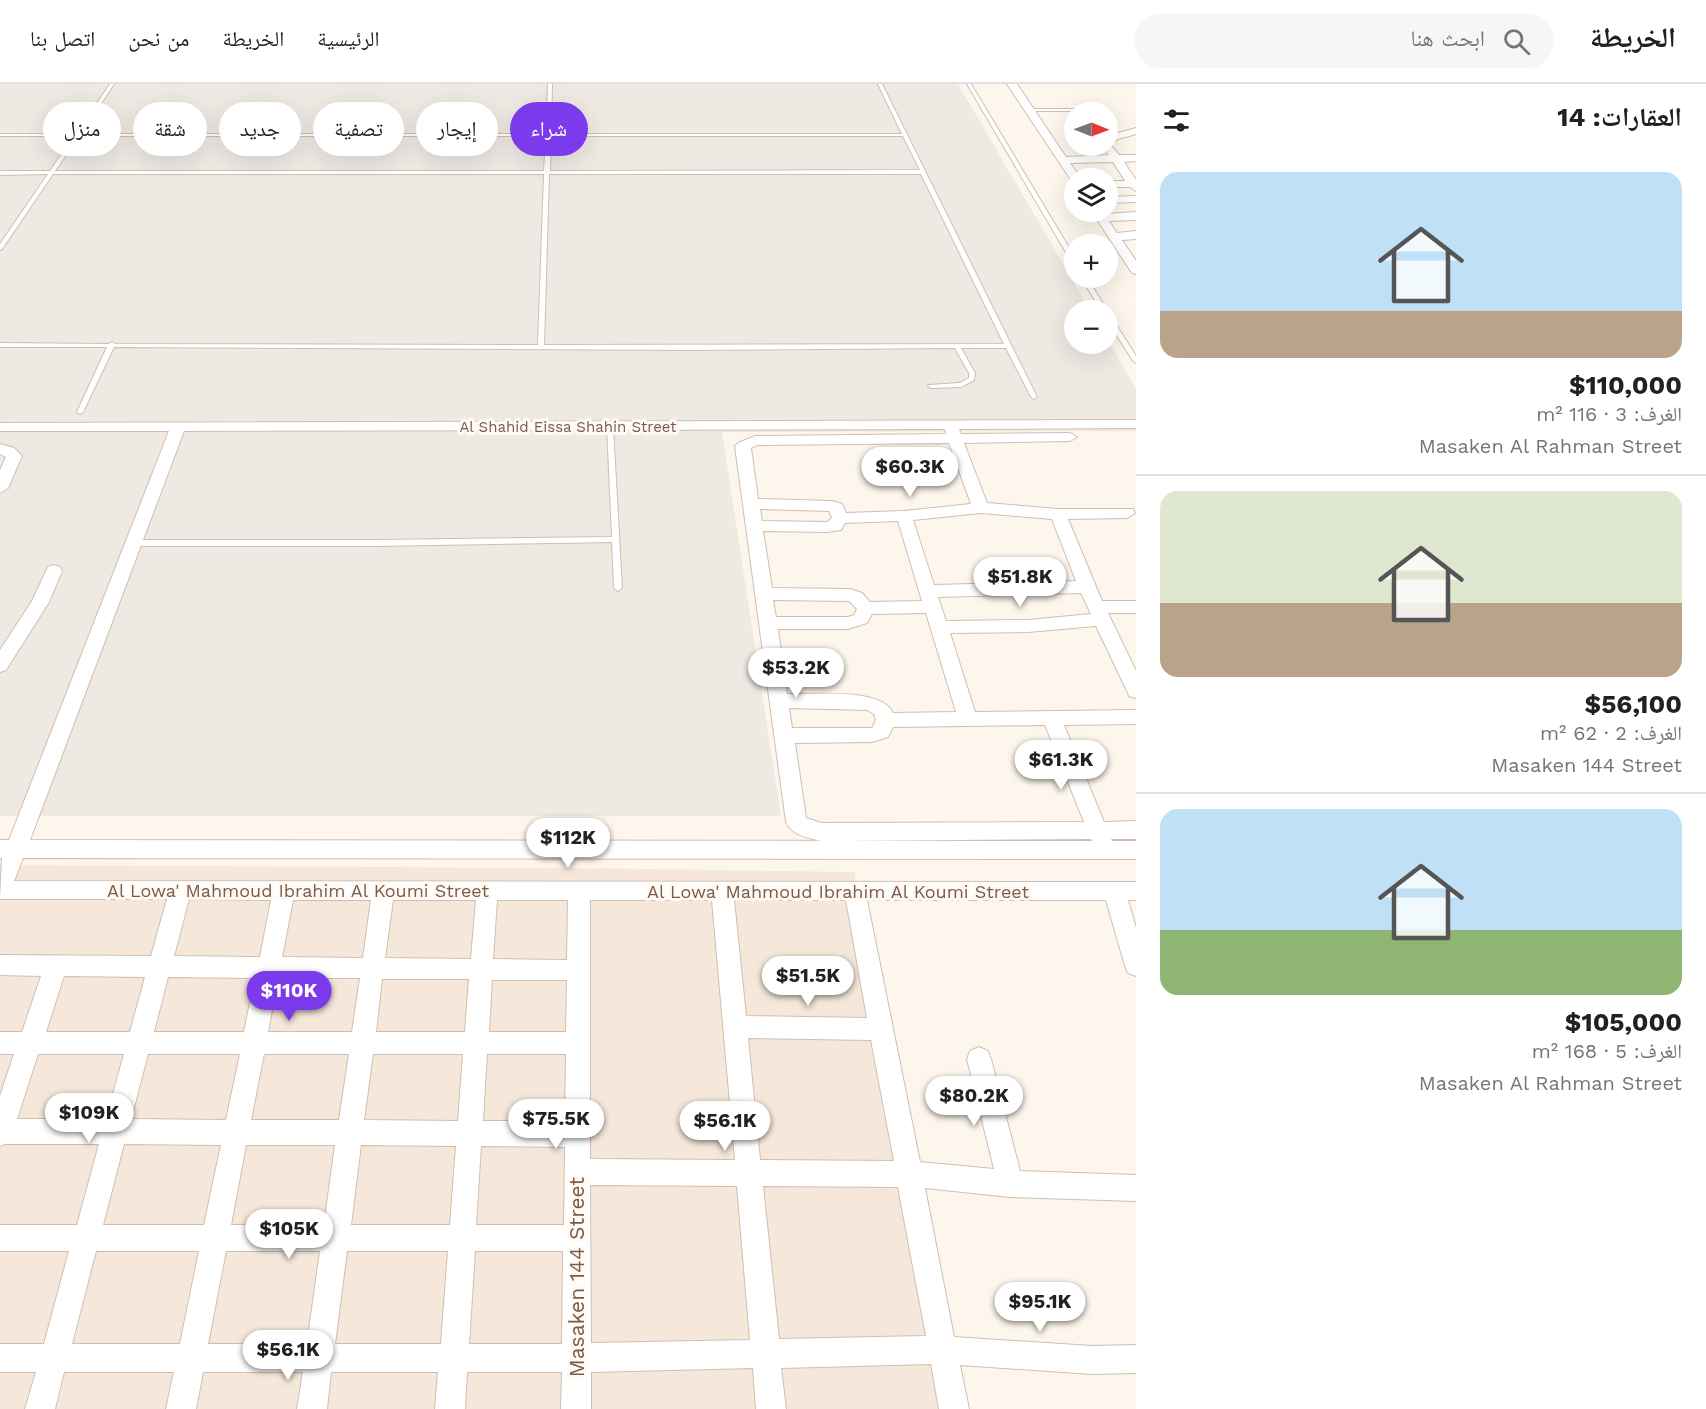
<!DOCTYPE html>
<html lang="ar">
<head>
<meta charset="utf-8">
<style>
	:root { --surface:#fff; --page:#f6f6f6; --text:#202124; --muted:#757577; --line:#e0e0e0; --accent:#7c3aed }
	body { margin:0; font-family:"Work Sans","Noto Naskh Arabic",sans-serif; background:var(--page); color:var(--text); direction:rtl; height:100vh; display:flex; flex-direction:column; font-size:22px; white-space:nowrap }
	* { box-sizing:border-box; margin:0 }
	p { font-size:20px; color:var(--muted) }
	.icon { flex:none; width:33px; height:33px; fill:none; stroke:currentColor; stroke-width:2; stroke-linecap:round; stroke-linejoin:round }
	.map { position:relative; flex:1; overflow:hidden; direction:ltr }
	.side { display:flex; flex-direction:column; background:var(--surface); width:570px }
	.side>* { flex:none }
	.top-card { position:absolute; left:18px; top:18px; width:570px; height:54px; direction:rtl; display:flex; gap:12px }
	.needle { width:39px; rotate:91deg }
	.buttons { position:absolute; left:1064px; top:18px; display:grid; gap:12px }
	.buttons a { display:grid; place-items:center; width:54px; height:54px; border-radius:50%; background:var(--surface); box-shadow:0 6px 24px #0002; font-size:30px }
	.price { position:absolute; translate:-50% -51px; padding:0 14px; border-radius:21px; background:#fff; color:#222; font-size:20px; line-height:39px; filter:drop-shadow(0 2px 3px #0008) }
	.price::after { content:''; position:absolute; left:50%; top:36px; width:18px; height:14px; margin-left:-9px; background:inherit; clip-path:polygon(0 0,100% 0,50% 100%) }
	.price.current { background:var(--accent); color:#fff }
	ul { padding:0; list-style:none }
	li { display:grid; align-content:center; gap:12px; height:318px; padding:0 24px }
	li+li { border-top:2px solid var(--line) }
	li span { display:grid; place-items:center; height:186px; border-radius:18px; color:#555 }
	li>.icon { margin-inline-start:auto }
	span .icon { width:108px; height:108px; fill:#fffc; stroke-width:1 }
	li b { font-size:26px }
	h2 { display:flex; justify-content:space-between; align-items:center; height:72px; padding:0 24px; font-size:26px }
	.chip { padding:0 21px; border-radius:27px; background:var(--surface); box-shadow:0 6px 24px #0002; font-size:21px; line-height:54px }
	.chip.current { background:var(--accent); color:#fff }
	header { display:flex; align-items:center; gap:36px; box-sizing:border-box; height:84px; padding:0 30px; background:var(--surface); border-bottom:2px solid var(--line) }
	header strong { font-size:28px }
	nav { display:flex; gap:33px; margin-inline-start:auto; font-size:21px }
	.search { width:420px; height:54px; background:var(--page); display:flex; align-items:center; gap:15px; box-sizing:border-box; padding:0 21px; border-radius:33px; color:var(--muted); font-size:22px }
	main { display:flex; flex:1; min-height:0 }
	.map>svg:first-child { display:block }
	.residential { fill:#f5e8da }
	.industrial { fill:#efe9e4 }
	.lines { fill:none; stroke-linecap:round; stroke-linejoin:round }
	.lane-casing { stroke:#d1beb0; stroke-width:2 }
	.street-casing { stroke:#d1beb0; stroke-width:2 }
	.lane { fill:#fff; fill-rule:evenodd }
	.street { fill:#fff; fill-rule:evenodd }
	.labels { text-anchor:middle; stroke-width:6; stroke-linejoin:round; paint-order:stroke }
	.far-street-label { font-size:15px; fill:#7a5c4d; stroke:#fffaf3 }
	.street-label { font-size:18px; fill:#7a5c4d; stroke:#fffaf3 }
	.near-street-label { font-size:21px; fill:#7a5c4d; stroke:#fffaf3 }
</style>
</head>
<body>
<header>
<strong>الخريطة</strong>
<div class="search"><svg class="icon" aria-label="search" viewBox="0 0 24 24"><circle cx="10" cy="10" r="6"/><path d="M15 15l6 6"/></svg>ابحث هنا</div>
<nav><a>الرئيسية</a><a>الخريطة</a><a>من نحن</a><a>اتصل بنا</a></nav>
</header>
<main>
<section class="side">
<h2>العقارات: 14<svg class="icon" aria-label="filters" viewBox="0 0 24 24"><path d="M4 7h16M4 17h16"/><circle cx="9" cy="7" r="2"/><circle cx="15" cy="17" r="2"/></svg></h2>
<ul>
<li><span style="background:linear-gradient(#bfe0f5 75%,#b9a48a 0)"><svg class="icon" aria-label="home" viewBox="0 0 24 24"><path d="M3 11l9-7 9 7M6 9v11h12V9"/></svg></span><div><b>$110,000</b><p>الغرف: 3 · 116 m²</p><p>Masaken Al Rahman Street</p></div></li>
<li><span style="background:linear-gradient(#dfe7d0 60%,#b9a48a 0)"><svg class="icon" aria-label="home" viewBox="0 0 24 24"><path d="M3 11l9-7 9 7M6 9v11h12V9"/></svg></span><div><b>$56,100</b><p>الغرف: 2 · 62 m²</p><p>Masaken 144 Street</p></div></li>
<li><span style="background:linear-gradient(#bfe0f5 65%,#8fb573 0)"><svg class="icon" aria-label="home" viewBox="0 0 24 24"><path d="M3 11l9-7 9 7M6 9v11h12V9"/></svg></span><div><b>$105,000</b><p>الغرف: 5 · 168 m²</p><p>Masaken Al Rahman Street</p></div></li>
</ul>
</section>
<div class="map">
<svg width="1136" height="1325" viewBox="0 0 1136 1325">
	<rect width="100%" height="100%" fill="#fdf6ec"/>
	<path class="residential" d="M 0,781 L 576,784 L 854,788 L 961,1325 L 0,1325 Z"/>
	<path class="industrial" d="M 0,0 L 958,0 L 1090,226 L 1074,226 L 1074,260 L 1107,260 L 1107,255 L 1136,305 L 1136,347 L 722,348 L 781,732 L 0,732 Z"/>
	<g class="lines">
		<g class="lane-casing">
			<path id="lane" d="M 110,0 L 114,0 L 81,50 L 546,50 L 548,0 L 552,0 L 551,50 L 902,50 L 878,0 L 882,0 L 1037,313 L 1034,315 L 1031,313 L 1006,264 L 961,264 L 975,289 L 974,296 L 961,303 L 931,304 L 928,302 L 929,301 L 960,299 L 969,294 L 969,289 L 955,264 L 688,266 L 114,263 L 83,328 L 80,330 L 78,329 L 77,328 L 107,263 L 0,263 L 0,259 L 109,260 L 112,258 L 115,260 L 538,261 L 544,90 L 53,90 L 2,165 L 0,166 L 0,160 L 48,90 L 0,91 L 0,87 L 50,87 L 74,52 L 0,52 L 0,50 L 76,50 ZM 79,52 L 546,52 L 544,87 L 55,87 ZM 551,52 L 903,52 L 920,86 L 550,87 ZM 549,90 L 921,90 L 1004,260 L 544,261 Z
				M 967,0 L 971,0 L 1074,172 L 1074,179 L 1071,177 Z
				M 1028,25 L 1091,25 L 1093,26 L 1091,27 L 1030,27 L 1028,26 Z
				M 1081,194 L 1087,194 L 1107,226 L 1101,226 Z
				M 1107,229 L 1110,231 L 1136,272 L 1136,279 L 1133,277 L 1107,236 Z
				M 610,341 L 613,343 L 622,504 L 618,507 L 614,504 L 612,458 L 375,462 L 134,462 L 130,459 L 134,456 L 375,456 L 612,453 L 607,343 Z"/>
		</g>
		<g class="street-casing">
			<path id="street" d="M 1007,0 L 1017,0 L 1066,73 L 1109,71 L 1102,62 L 1107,62 L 1107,52 L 1136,44 L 1136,50 L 1108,58 L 1119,71 L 1136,71 L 1136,77 L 1124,78 L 1136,96 L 1136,107 L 1130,103 L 1107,103 L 1107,97 L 1125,97 L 1113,78 L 1070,79 L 1081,94 L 1071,96 Z
				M 1136,112 L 1136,118 L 1107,119 L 1107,113 Z
				M 1092,128 L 1102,128 L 1104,130 L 1136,128 L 1136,136 L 1109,137 L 1117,149 L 1136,147 L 1136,155 L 1122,156 L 1136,177 L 1136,190 L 1132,189 Z
				M 1136,336 L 1136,344 L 959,345 L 961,350 L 1070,349 L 1077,353 L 1070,357 L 964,359 L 987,419 L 1058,425 L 1133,425 L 1135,429 L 1127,434 L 1068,435 L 1102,517 L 1136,517 L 1136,529 L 1108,529 L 1136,587 L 1136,614 L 1129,612 L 1127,607 L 1096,542 L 1028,548 L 950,549 L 975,628 L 1136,626 L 1136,640 L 1064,641 L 1104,738 L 1136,737 L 1136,755 L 1111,755 L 1112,757 L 1136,757 L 1136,775 L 23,774 L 14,797 L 1136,798 L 1136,816 L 1128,816 L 1136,844 L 1136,892 L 1128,889 L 1125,882 L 1106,816 L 867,816 L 920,1078 L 994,1085 L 967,975 L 970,967 L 979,963 L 988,967 L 991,975 L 1020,1087 L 1136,1091 L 1136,1117 L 1010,1113 L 925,1104 L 954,1253 L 1092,1262 L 1136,1261 L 1136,1289 L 1092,1290 L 960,1281 L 969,1325 L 939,1325 L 931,1280 L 781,1284 L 786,1325 L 756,1325 L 753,1284 L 591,1288 L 591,1325 L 561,1325 L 562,1288 L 467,1288 L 465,1325 L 435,1325 L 438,1288 L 331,1288 L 327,1325 L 297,1325 L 303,1288 L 203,1288 L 196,1325 L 166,1325 L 174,1288 L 64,1288 L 55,1325 L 25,1325 L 36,1288 L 0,1288 L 0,1260 L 44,1260 L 69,1167 L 0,1167 L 0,1141 L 77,1141 L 99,1060 L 5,1060 L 0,1062 L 0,1012 L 14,970 L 0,970 L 0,948 L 22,948 L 41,892 L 0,891 L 0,871 L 151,872 L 167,815 L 0,815 L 2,774 L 0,774 L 0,756 L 9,756 L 169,347 L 0,347 L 0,339 ZM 945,345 L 946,350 L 755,352 L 738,359 L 735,362 L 786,738 C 793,752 808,754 822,757 L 1091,755 L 1092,757 L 30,756 L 184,347 ZM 949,359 L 971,420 L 904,427 L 846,429 L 842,420 L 832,417 L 758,415 L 751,364 L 757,361 ZM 760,425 L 829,427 L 832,434 L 827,438 L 762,437 ZM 981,429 L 1052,435 L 1076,497 L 934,501 L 913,436 ZM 898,437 L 922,517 L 870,518 L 862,509 L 850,505 L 772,504 L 763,447 L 827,448 L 841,446 L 845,439 ZM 1081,509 L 1091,530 L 1028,536 L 946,537 L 938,513 ZM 773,516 L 849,517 L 857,525 L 854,531 L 848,533 L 776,533 ZM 926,529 L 956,628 L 893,629 C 881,603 813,611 787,610 L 778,545 L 848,545 L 867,539 L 872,530 ZM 789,624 L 867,626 L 874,630 L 876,636 L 872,644 L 792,644 ZM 1045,641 L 1084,738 L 822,739 L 806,734 L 795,659 L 872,658 L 888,653 L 893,643 ZM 189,815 L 271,816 L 260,873 L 174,872 ZM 293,816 L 371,816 L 363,874 L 282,873 ZM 393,816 L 476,816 L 471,875 L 385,874 ZM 497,816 L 568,816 L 567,876 L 493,875 ZM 590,816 L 712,816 L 735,1076 L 590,1075 ZM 734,816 L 846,816 L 867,934 L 746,932 ZM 64,892 L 145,893 L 130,948 L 46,948 ZM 168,893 L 255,894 L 244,948 L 154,948 ZM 278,894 L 360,894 L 352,948 L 268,948 ZM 382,895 L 469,895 L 465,948 L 376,948 ZM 492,896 L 567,896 L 566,948 L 489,948 ZM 748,954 L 871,956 L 894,1077 L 760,1076 ZM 38,970 L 124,970 L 106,1035 L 17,1035 ZM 148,970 L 240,970 L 226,1036 L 131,1035 ZM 264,970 L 349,970 L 339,1036 L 251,1036 ZM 373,970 L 463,970 L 458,1037 L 364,1036 ZM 487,970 L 566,970 L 565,1037 L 483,1037 ZM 124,1060 L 221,1061 L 204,1141 L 103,1141 ZM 246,1061 L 335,1061 L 324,1141 L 231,1141 ZM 361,1061 L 456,1062 L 450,1141 L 351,1141 ZM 481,1062 L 565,1063 L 564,1141 L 476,1141 ZM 590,1101 L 737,1102 L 750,1256 L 591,1259 ZM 763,1102 L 898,1103 L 926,1252 L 779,1255 ZM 96,1167 L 199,1167 L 180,1260 L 72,1260 ZM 226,1167 L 320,1167 L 307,1260 L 208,1260 ZM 347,1167 L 448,1167 L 441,1260 L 335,1260 ZM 475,1167 L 563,1167 L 562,1260 L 469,1260 Z
				M 0,360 L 14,364 L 22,372 L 8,404 L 0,409 L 0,386 L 6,373 L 0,370 Z
				M 54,481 L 60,483 L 62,487 L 49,518 L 6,586 L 0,588 L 0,566 L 32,517 L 48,483 Z"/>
		</g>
		<use href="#lane" class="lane"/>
		<use href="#street" class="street"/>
	</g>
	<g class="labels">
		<g class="far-street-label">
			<text x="568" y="348">Al Shahid Eissa Shahin Street</text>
		</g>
		<g class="street-label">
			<text x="298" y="813">Al Lowa' Mahmoud Ibrahim Al Koumi Street</text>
			<text x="838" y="814">Al Lowa' Mahmoud Ibrahim Al Koumi Street</text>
		</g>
		<g class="near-street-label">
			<text transform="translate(577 1193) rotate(-90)" y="7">Masaken 144 Street</text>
		</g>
	</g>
</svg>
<div class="buttons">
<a><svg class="needle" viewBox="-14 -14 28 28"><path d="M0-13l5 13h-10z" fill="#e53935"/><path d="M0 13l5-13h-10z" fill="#757577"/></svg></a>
<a><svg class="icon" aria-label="layers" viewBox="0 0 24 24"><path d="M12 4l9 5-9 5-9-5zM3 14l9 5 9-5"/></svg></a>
<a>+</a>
<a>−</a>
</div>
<b class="price" style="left:910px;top:414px">$60.3K</b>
<b class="price" style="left:1020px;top:524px">$51.8K</b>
<b class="price" style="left:796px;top:615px">$53.2K</b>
<b class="price" style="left:1061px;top:707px">$61.3K</b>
<b class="price" style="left:568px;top:785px">$112K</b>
<b class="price" style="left:808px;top:923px">$51.5K</b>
<b class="price current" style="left:289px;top:938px">$110K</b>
<b class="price" style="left:974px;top:1043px">$80.2K</b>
<b class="price" style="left:89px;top:1060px">$109K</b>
<b class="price" style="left:556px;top:1066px">$75.5K</b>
<b class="price" style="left:725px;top:1068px">$56.1K</b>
<b class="price" style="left:289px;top:1176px">$105K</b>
<b class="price" style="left:1040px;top:1249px">$95.1K</b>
<b class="price" style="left:288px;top:1297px">$56.1K</b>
<div class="top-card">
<a class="chip current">شراء</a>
<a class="chip">إيجار</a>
<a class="chip">تصفية</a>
<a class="chip">جديد</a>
<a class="chip">شقة</a>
<a class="chip">منزل</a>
</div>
</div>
</main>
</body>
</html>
